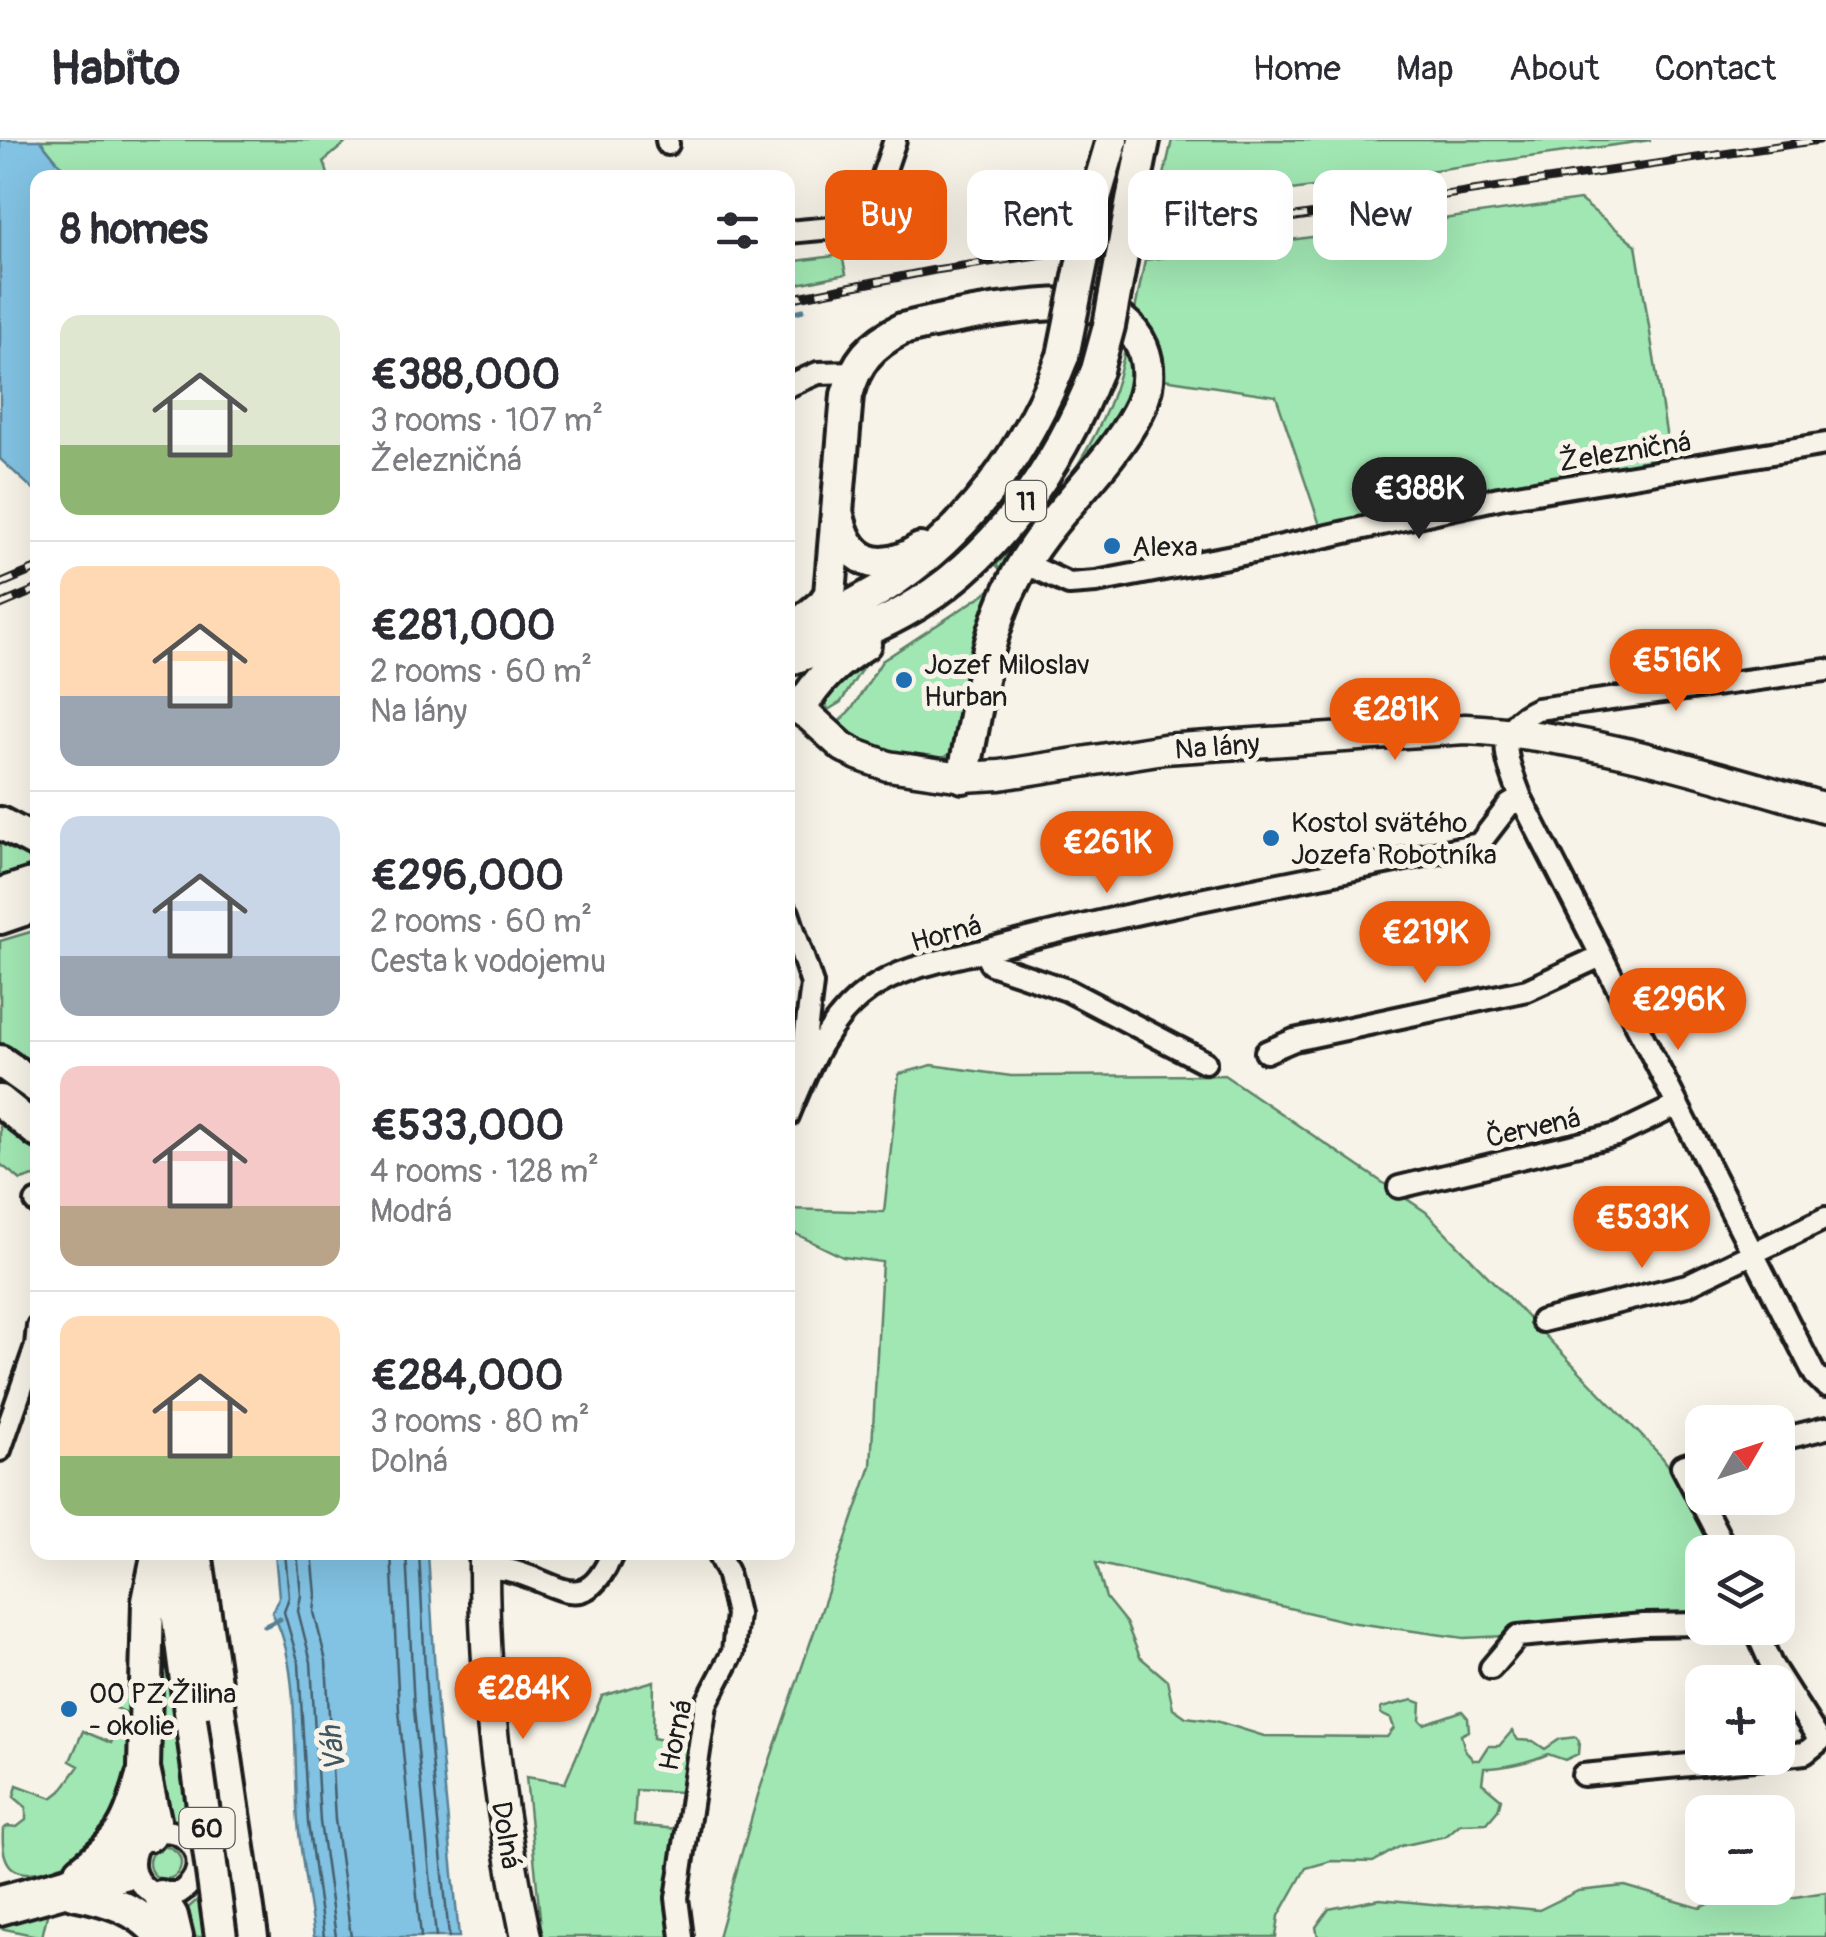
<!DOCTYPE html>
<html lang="en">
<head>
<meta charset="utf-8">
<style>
	:root { --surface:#fff; --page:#f7f7f7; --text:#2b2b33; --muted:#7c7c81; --line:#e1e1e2; --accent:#ea580c }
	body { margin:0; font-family:Pangolin,sans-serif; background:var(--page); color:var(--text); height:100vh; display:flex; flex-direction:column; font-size:38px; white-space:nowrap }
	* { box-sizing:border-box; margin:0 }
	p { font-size:32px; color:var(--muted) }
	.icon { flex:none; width:55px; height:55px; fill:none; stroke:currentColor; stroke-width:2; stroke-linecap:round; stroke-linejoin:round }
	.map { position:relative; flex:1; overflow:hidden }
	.sheet { position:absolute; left:30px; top:30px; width:765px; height:1390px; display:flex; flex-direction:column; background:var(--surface); border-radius:20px; box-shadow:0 10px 40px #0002 }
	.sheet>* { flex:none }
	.top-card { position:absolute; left:825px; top:30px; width:850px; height:90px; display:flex; gap:20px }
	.needle { width:65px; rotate:51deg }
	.fabs { position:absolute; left:1685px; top:1265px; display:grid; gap:20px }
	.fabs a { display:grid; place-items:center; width:110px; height:110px; border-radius:20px; background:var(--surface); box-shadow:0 10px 40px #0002; font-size:50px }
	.price { position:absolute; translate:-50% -85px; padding:0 22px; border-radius:35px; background:var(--accent); color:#fff; font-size:32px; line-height:65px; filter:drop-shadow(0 2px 5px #0008) }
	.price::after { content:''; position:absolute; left:50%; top:60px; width:30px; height:22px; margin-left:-15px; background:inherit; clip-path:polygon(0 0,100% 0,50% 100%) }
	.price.active { background:#222; color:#fff }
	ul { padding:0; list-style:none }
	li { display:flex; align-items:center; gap:30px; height:250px; padding:0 30px }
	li+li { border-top:2px solid var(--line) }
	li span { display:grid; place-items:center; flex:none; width:280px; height:200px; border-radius:20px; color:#555 }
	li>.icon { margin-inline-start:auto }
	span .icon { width:120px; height:120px; fill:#fffc; stroke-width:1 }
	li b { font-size:42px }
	h2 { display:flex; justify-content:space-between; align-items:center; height:120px; padding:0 30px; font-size:42px }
	.pill { padding:0 35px; border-radius:20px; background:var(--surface); box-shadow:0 10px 40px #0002; font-size:35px; line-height:90px }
	.pill.active { background:var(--accent); color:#fff }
	header { display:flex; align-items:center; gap:60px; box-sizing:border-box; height:140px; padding:0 50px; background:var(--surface); border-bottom:2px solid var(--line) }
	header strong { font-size:48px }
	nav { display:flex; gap:55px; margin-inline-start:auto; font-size:35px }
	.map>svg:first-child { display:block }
	.green { fill:#a1e7b3; stroke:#5e8268; stroke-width:2.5 }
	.water { fill:#82c2e3; stroke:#598093; stroke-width:2.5 }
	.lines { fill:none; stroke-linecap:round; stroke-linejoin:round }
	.shore { stroke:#455e6c; stroke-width:2.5 }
	.stream { stroke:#598093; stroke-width:5 }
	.street-casing { stroke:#1c1c1c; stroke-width:28 }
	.secondary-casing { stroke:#1c1c1c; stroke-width:35 }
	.primary-casing { stroke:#1c1c1c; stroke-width:38 }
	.street { stroke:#f7f3e8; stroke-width:20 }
	.secondary { stroke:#f7f3e8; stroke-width:28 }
	.primary { stroke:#f7f3e8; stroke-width:30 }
	.rail-casing { stroke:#1c1c1c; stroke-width:9 }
	.rail { stroke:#f7f3e8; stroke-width:5; stroke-dasharray:15; stroke-linecap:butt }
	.primary-bridge-casing { stroke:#1c1c1c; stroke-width:38; stroke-linecap:butt }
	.primary-bridge { stroke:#f7f3e8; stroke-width:30 }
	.poi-dot { fill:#1f6fb2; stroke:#f7f3e8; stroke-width:4 }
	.labels { text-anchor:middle; stroke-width:10; stroke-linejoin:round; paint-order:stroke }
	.shield { fill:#f7f3e8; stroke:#5e5c59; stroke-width:2.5 }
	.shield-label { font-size:25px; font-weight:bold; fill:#1c1c1c }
	.street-label { font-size:28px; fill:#1c1c1c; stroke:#f7f3e8 }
	.poi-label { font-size:28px; fill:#1c1c1c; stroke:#f7f3e8; text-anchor:start }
	.water-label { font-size:30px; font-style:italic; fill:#405662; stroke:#f7f3e8 }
</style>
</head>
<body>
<header>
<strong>Habito</strong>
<nav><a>Home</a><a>Map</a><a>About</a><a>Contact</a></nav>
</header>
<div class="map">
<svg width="1826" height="1797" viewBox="0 0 1826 1797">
	<rect width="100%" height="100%" fill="#f7f3e8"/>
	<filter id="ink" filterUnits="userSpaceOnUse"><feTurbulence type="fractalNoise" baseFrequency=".01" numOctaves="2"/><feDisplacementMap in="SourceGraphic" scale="20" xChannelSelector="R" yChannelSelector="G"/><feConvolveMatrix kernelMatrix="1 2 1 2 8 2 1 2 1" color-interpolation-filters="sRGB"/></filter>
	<g filter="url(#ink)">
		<path class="green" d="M 40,0 L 349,0 L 324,21 L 329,38 L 70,37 Z
			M 1172,0 L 1651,0 L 1190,64 L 1155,75 Z
			M 1580,60 L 1636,105 L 1671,324 L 1321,388 L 1276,256 L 1164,239 L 1135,170 L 1145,120 Z
			M 842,115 L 846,134 L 788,146 L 788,122 Z
			M 1126,204 C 1137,227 1132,246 1125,269 L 1002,437 L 998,436 L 1002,431 L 996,425 C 1057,362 1111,292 1126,204 Z
			M 1077,220 L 1084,221 C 1052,325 972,421 875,471 C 849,485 816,492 788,502 L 974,390 L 998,362 L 1044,297 Z
			M 992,449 L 997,451 L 956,608 C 953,611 947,617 943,618 C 928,624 870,609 856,600 C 849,596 843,589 837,584 L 853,567 L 882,521 Z
			M 863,520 L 865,524 L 841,562 L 828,570 L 824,559 L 831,536 Z
			M 0,691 L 37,711 L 37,724 L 0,736 Z
			M 37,790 L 37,937 L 0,912 L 0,801 Z
			M 932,925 L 1011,936 L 1224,935 L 1426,1072 L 1662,1317 L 1714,1387 L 1726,1412 L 1702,1412 L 1702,1488 L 1762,1488 L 1764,1492 L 1688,1487 L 1464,1498 L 1349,1482 L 1096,1423 L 1106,1458 L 1126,1483 L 1140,1517 L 1167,1540 L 1173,1568 L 1186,1577 L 1216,1581 L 1264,1596 L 1387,1597 L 1394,1588 L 1391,1579 L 1381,1574 L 1381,1568 L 1413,1560 L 1421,1563 L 1420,1580 L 1424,1584 L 1462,1571 L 1468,1578 L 1469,1591 L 1461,1595 L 1465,1610 L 1473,1620 L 1479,1620 L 1488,1606 L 1499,1606 L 1512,1591 L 1518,1600 L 1533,1601 L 1545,1609 L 1560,1599 L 1576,1597 L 1579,1601 L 1578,1614 L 1565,1620 L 1548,1614 C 1533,1621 1500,1629 1484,1628 L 1482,1643 L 1501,1659 L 1498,1670 L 1487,1683 L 1460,1684 L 1446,1696 L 1401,1706 L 1373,1722 L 1331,1721 L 1306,1728 L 1279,1776 L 1276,1797 L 718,1797 L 758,1655 L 871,1326 L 882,1122 L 843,1117 L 788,1090 L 788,1069 L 884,1072 L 899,934 Z
			M 0,968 L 37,1001 L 37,1035 L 21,1040 L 0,1024 Z
			M 161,1428 L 195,1692 L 183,1684 L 163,1680 L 152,1616 Z
			M 654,1541 L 653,1598 L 688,1605 L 684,1652 L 636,1650 L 634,1685 L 677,1689 L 673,1781 L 676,1797 L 542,1797 L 526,1637 L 565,1643 L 602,1556 Z
			M 128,1547 L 131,1548 L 127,1668 C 112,1684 96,1707 77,1720 C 71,1723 61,1725 54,1728 C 18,1740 0,1732 3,1689 L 8,1686 L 17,1687 L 26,1680 L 26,1667 L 14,1657 L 17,1645 L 52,1658 L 61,1651 L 79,1626 L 70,1621 L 83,1591 L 111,1603 L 125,1572 L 111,1566 L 115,1552 L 124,1556 Z
			M149 1723a16 16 0 1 1 32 0a16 16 0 1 1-32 0Z
			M 1625,1746 L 1700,1768 L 1709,1764 L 1717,1748 L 1753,1748 L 1764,1762 L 1826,1752 L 1826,1797 L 1318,1797 L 1316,1787 L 1329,1769 L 1380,1759 L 1452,1766 L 1486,1765 L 1539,1770 L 1578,1751 Z
			M 204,1754 L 210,1797 L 184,1797 L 180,1775 Z
			M 48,1771 L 42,1797 L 0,1788 L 0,1784 Z"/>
		<path class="water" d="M 0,0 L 40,0 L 70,37 L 38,38 L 37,353 L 0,319 Z
			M 275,1413 L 428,1413 L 437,1567 L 459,1797 L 314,1797 C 309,1759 301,1720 298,1681 C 293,1625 301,1519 272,1473 L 279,1457 Z"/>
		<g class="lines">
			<path class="shore" d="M 285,1412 L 289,1457 L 284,1472 L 299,1524 L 308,1683 L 324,1797
				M 297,1412 L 301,1455 L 298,1471 L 311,1522 L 320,1682 L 336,1797
				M 312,1412 L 316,1455 L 314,1472 L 326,1521 L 335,1680 L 351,1797
				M 391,1412 L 399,1570 L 421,1797
				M 406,1412 L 414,1569 L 436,1797
				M 419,1412 L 427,1568 L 449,1797"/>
			<path class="stream" d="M 788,174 L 803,170
				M 265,1486 L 280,1479"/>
			<g class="street-casing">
				<path id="street" d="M 667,0 L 668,4
					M 788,92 L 866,85 L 895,0
					M 788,246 L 818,233 L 853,232
					M 1024,423 L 1069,444 L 1096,442 L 1269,409 L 1499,358 L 1826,304
					M 1826,530 L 1537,569 C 1491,589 1507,620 1521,658 L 1815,1235 L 1826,1246
					M 788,773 L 812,844 L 803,917 L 806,931
					M 983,811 L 991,824 L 1067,850 L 1205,922
					M 1266,912 L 1294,900 L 1527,850 L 1601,816
					M 788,976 C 807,930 826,880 869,850 C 904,825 949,820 990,809 C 1151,766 1316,738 1479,704 L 1509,665 L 1521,658
					M 1399,1047 L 1616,995 L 1676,966
					M 36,1062 L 38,1064
					M 1542,1181 L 1687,1145 L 1826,1078
					M 1778,1300 L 1826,1288
					M 0,1310 L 36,1206 L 38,1186
					M 1702,1320 L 1682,1326 L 1727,1412
					M 484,1429 C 491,1429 501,1428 508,1430 C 558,1441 584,1481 613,1412
					M 1755,1488 L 1771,1524 L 1820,1601 L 1805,1613 L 1778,1616
					M 1491,1528 L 1518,1496 L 1643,1485 L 1702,1484
					M 1583,1635 L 1764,1618
					M 0,1756 C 37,1746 86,1734 121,1719 C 136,1713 142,1695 158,1692 C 180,1687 201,1707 197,1729 C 195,1740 188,1747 179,1753 L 152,1753 C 134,1742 129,1727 136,1708
					M 0,1774 L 135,1736
					M 682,1797 L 677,1758 L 706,1564 L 733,1512 L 737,1474 L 727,1432 L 717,1412"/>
			</g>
			<g class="secondary-casing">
				<path id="secondary" d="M 788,562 L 810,577 L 843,607 L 858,615 L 888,626 L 963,637 L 1000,635 L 1164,609 L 1465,589 C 1588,595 1708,634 1826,668
					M 484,1412 C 483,1542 499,1671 526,1797"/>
			</g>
			<g class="primary-casing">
				<path id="primary" d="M 1134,50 L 1144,0
					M 1095,58 L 1112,0
					M 838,375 C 848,423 879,436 920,409
					M 809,485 C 935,436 1015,340 1063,216
					M 790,492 L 823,464 L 830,454 L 847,255 C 856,222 871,204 902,189 C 947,178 1046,158 1090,166 C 1112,170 1133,186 1142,207 C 1151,228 1148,253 1137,273 C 1105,333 1046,377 1015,439 C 983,500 978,571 963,637
					M 788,520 C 826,506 866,493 902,473 C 995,422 1059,326 1097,230
					M 800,569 C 818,539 836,522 865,504
					M 0,683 L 38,703
					M 0,754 L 38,742
					M 0,778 L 38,765
					M 0,921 L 38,948
					M 0,961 L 38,992
					M 166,1412 L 177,1471 L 191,1579
					M 196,1412 L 252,1797
					M 150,1695 L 155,1680 L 144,1628 L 148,1461 L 158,1412
					M 81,1731 C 123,1696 127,1689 142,1636
					M 73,1753 C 109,1760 137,1768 162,1797
					M 160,1756 L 172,1776 L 177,1797"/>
			</g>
			<use href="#street" class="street"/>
			<use href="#secondary" class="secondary"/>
			<use href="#primary" class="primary"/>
			<g class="rail-casing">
				<path id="rail" d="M 788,159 L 935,130 L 1819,0
					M 0,444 L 38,428
					M 0,465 L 38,449"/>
			</g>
			<use href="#rail" class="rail"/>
			<g class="primary-bridge-casing">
				<path id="primary-bridge" d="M 1063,216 L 1095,58
					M 1097,230 L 1109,186 L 1134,50
					M 191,1579 L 221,1797"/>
			</g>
			<use href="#primary-bridge" class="primary-bridge"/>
		</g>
	</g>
	<g class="poi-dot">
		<circle cx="1112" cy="406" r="10"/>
		<circle cx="904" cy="540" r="10"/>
		<circle cx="1271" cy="698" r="10"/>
		<circle cx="69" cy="1569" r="10"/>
	</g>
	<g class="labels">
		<g class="shield">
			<rect x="1006" y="341" width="40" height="40" rx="8"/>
			<rect x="179.5" y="1668" width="55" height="40" rx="8"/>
		</g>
		<g class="shield-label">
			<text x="1026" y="370">11</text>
			<text x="207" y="1697">60</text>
		</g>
		<g class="street-label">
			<text transform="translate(1625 311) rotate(-9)" y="10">Železničná</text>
			<text transform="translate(1217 606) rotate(-4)" y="10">Na lány</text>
			<text transform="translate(946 793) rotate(-15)" y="10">Horná</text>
			<text transform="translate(1533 987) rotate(-13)" y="10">Červená</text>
			<text transform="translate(675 1595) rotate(-78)" y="10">Horná</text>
			<text transform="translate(507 1695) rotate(81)" y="10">Dolná</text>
		</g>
		<g class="poi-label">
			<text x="1132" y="416">Alexa</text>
			<text x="924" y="534">Jozef Miloslav<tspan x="924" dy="32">Hurban</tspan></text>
			<text x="1291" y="692">Kostol svätého<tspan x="1291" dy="32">Jozefa Robotníka</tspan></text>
			<text x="89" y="1563">OO PZ Žilina<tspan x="89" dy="32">- okolie</tspan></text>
		</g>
		<g class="water-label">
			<text transform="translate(333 1609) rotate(-97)" y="10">Váh</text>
		</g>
	</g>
</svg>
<div class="fabs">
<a><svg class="needle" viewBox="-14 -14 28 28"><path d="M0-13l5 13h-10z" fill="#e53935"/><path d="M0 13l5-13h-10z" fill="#7c7c81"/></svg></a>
<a><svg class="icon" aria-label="layers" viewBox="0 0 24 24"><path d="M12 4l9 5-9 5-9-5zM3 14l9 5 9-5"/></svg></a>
<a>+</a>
<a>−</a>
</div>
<b class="price active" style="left:1419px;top:402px">€388K</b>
<b class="price" style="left:1676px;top:574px">€516K</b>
<b class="price" style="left:1395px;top:623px">€281K</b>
<b class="price" style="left:1107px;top:756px">€261K</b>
<b class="price" style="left:1425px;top:846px">€219K</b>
<b class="price" style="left:1678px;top:913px">€296K</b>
<b class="price" style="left:1642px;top:1131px">€533K</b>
<b class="price" style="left:523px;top:1602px">€284K</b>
<div class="top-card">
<a class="pill active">Buy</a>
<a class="pill">Rent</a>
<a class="pill">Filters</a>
<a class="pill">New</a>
</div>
<section class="sheet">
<h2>8 homes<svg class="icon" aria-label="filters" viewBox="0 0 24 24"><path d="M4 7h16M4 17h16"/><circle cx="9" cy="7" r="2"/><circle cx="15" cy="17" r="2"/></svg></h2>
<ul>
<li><span style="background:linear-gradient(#dfe7d0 65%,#8fb573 0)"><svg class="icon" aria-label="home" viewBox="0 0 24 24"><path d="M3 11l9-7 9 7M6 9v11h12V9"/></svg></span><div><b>€388,000</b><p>3 rooms · 107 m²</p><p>Železničná</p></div></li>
<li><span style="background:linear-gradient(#ffd9b3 65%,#9aa5b1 0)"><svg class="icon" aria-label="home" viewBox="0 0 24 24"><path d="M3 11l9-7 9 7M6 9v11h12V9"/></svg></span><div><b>€281,000</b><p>2 rooms · 60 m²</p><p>Na lány</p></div></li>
<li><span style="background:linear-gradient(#c9d6e8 70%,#9aa5b1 0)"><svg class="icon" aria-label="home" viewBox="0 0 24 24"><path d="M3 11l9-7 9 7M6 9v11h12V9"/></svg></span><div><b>€296,000</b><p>2 rooms · 60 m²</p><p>Cesta k vodojemu</p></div></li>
<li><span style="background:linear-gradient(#f6c9c9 70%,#b9a48a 0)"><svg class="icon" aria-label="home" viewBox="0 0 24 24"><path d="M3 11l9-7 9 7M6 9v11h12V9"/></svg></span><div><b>€533,000</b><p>4 rooms · 128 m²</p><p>Modrá</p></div></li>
<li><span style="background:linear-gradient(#ffd9b3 70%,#8fb573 0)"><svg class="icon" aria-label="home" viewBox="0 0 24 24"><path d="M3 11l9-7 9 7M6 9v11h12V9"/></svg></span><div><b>€284,000</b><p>3 rooms · 80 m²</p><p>Dolná</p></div></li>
</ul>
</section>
</div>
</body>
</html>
